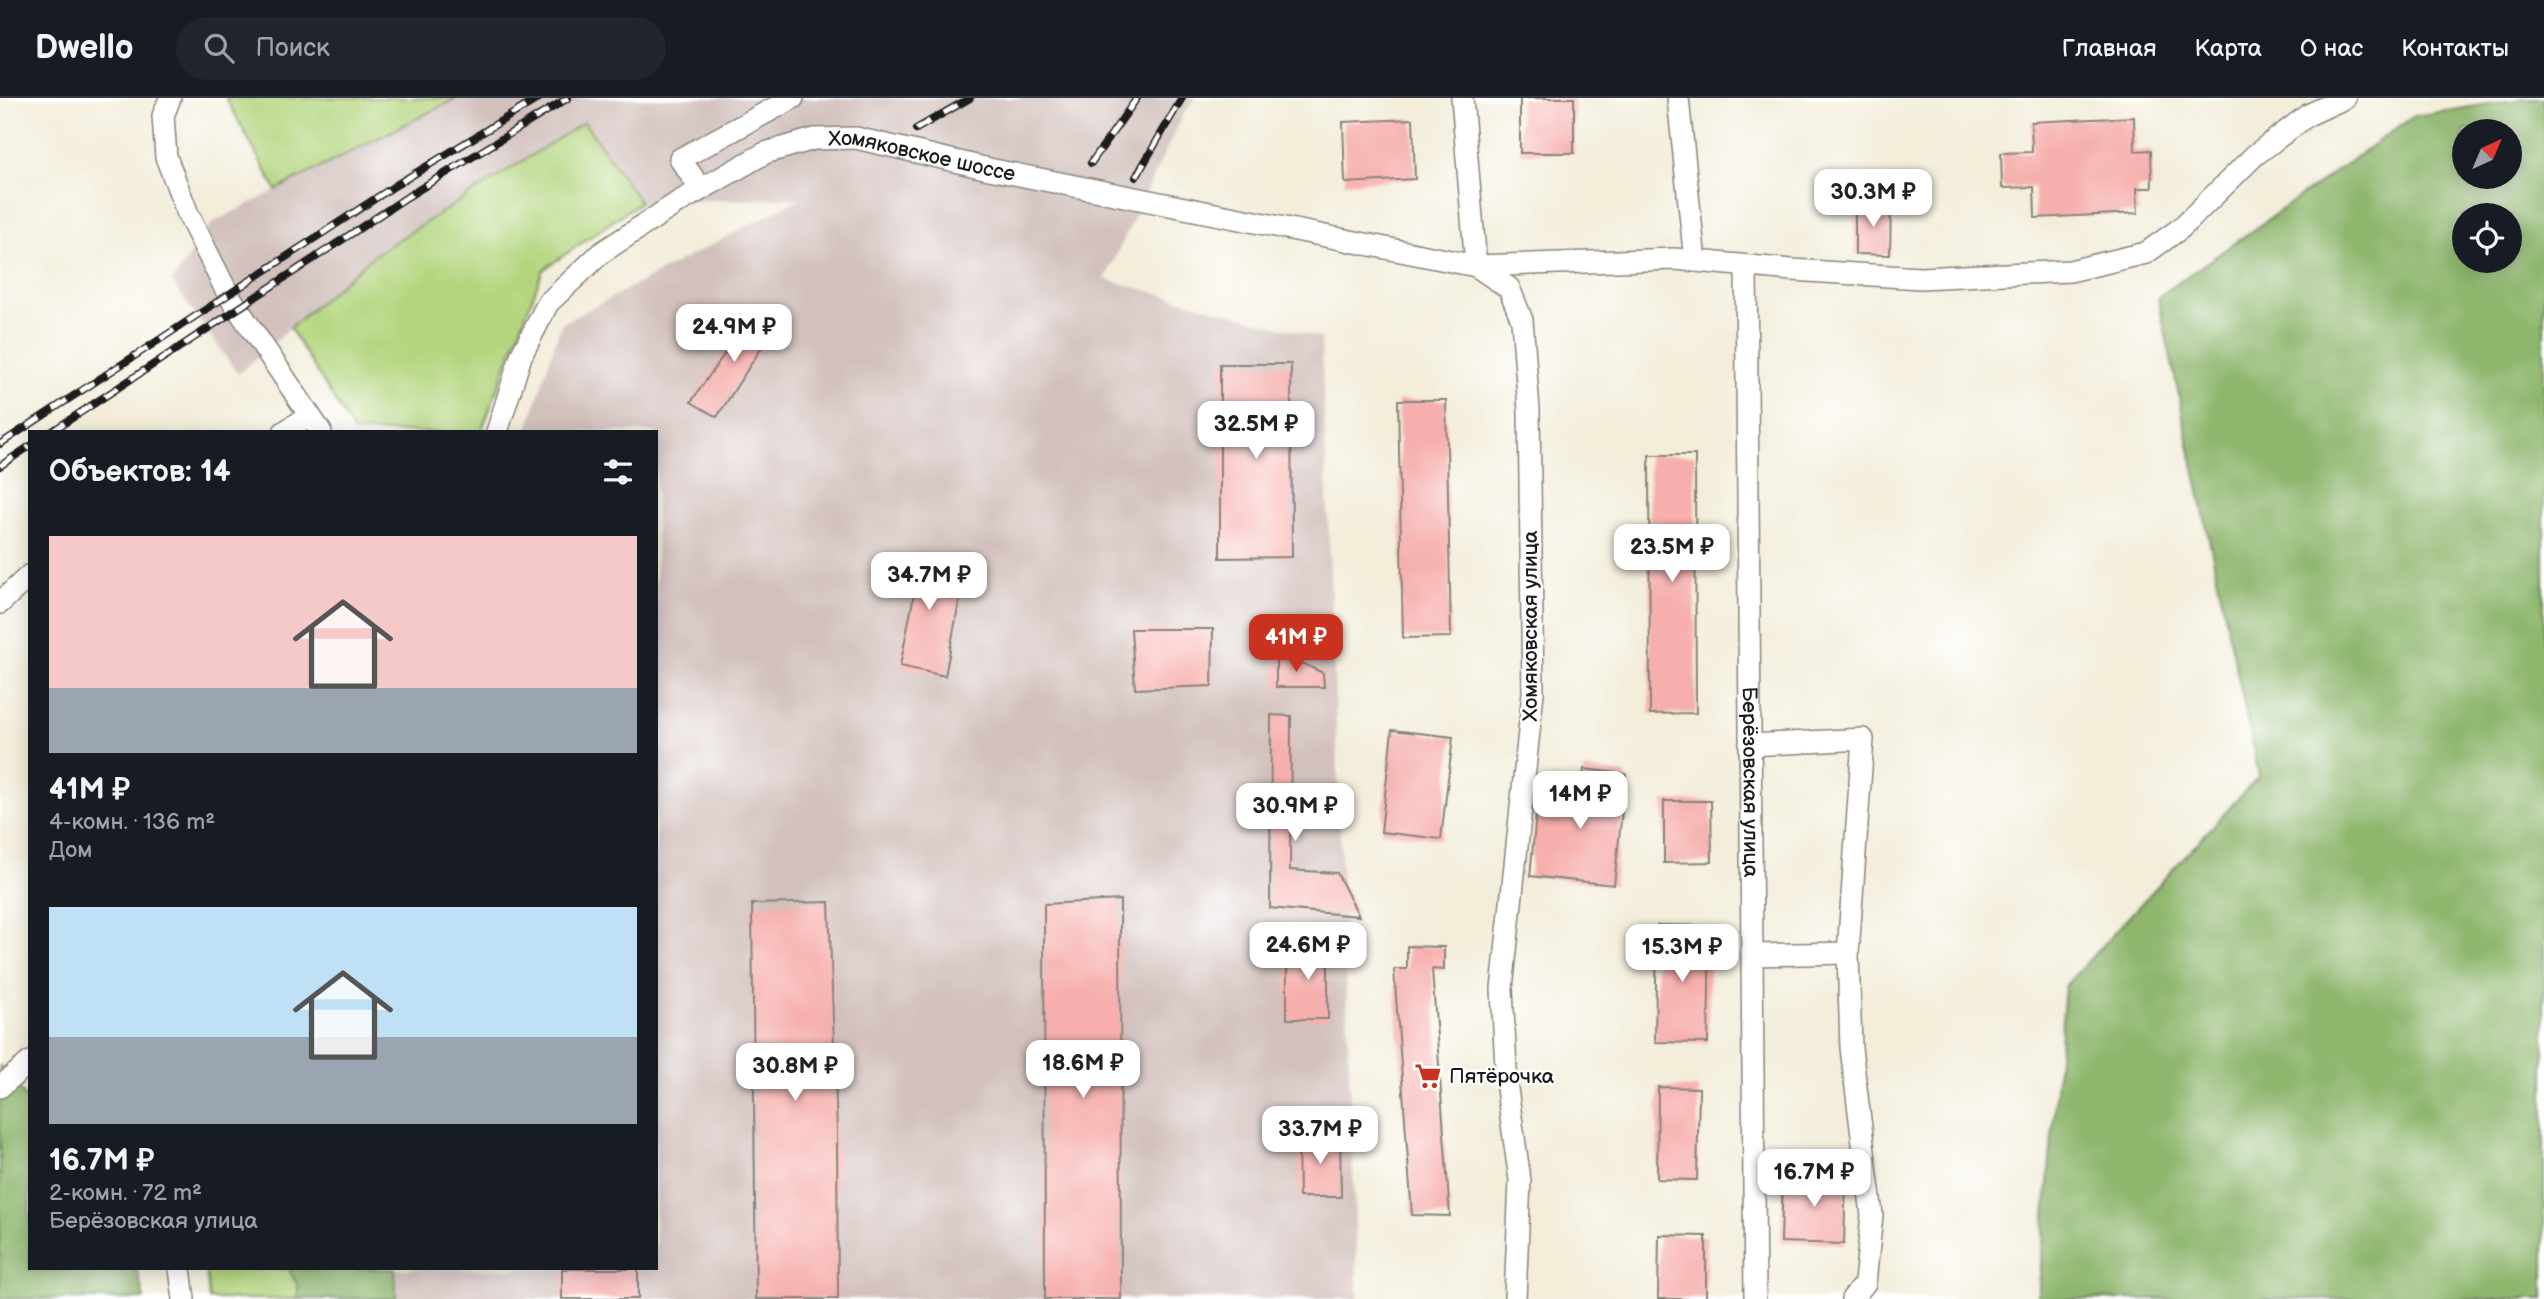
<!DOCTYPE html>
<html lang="ru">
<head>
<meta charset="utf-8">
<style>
	:root { --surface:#171b24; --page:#20242c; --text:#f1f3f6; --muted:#9ea1a6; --line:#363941; --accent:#c8321e }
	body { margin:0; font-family:"Balsamiq Sans",sans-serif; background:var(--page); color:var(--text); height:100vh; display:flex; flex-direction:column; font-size:26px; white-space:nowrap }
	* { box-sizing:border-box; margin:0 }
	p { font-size:23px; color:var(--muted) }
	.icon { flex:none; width:38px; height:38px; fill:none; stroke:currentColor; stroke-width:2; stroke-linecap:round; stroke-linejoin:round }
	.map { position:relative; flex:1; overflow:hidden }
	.drawer { position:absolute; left:28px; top:332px; width:630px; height:840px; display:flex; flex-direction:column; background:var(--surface); border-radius:0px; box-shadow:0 4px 18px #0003 }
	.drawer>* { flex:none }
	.needle { width:46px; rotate:44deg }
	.tools { position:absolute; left:2452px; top:21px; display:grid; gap:14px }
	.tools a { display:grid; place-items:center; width:70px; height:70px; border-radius:50%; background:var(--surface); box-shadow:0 4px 18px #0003; font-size:35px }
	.price { position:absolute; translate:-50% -60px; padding:0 16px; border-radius:14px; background:#fff; color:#222; font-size:23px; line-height:46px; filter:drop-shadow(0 2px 4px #0008) }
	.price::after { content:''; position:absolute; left:50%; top:42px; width:21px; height:16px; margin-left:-10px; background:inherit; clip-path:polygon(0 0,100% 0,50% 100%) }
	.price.selected { background:var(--accent); color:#fff }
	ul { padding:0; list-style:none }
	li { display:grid; align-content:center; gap:14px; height:371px; padding:0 21px }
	li span { display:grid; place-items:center; height:217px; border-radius:0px; color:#555 }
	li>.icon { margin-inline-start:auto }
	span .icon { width:126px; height:126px; fill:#fffc; stroke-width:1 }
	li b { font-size:30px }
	h2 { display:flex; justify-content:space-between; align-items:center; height:84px; padding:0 21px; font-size:30px }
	header { display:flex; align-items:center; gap:42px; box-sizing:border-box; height:98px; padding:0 35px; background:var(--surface); border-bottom:2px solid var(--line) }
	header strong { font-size:33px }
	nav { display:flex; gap:38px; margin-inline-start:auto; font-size:24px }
	.search { width:490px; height:63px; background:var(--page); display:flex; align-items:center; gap:18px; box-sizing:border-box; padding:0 24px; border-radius:38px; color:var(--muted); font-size:26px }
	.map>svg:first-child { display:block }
	.industrial { fill:#d1c0bc }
	.green { fill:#b3d57e; stroke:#68784d; stroke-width:2 }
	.forest { fill:#8eb66d; stroke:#556944; stroke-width:2; fill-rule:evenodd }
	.building { fill:#f6afac }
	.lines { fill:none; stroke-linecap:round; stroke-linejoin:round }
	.minor-casing { stroke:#88847b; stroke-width:24 }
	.minor { stroke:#fff; stroke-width:21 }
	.rail-casing { stroke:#1c1c1c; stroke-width:8 }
	.rail { stroke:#fff; stroke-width:5; stroke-dasharray:16; stroke-linecap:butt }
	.labels { text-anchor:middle; stroke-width:5; stroke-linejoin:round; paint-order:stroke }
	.street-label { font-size:21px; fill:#1c1c1c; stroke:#fff }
	.poi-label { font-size:21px; fill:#1c1c1c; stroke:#fff; text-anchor:start }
</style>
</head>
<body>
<header>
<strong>Dwello</strong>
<div class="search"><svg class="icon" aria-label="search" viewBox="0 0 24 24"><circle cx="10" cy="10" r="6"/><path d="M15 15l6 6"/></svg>Поиск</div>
<nav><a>Главная</a><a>Карта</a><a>О нас</a><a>Контакты</a></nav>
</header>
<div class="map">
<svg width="2544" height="1201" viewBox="0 0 2544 1201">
	<rect width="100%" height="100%" fill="#fff"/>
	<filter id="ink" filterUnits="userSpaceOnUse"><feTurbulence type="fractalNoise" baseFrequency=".0143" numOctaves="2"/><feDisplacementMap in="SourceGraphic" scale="14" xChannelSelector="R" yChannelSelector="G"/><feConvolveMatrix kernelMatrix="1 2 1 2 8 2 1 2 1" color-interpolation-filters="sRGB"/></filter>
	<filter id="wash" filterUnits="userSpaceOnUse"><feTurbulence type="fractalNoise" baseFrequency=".00686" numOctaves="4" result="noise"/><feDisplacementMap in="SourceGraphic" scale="28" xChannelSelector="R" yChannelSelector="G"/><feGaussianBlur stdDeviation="1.57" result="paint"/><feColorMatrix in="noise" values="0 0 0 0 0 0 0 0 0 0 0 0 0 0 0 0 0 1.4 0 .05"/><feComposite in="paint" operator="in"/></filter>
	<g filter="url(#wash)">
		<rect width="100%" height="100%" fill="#f3edda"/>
		<path class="industrial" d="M 457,0 L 1195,0 L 1183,16 L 1105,181 L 1321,240 L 1358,1201 L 396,1201 L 395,1171 L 656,1171 L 656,334 L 527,334 L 561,226 L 800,100 L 640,104 L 583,25 L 373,158 L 238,276 L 172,184 L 212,125 Z"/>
		<path class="green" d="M 226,0 L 457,0 L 276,92 Z
			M 584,24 L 640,104 L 543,172 L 481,334 L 354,334 L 290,230 L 373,158 Z
			M 206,1171 L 289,1171 L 298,1188 L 298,1201 L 209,1201 Z"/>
		<path class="forest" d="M 2527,0 L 2544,0 L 2544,1201 L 2038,1201 L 2065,888 L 2259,678 L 2158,199 L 2414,18 ZM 2464,33 L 2510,33 L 2510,79 L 2464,79 ZM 2464,117 L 2510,117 L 2510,163 L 2464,163 Z
			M 0,968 L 30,1004 L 30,1171 L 137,1171 L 144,1201 L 0,1201 Z
			M 289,1171 L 395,1171 L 396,1201 L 298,1201 L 298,1188 Z"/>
		<g id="blocks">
			<path class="building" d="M 1520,0 L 1574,0 L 1574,55 L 1520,55 Z
				M 2134,19 L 2135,53 L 2151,52 L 2152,90 L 2137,90 L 2138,115 L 2035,120 L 2034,89 L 2002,90 L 2001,55 L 2032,54 L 2031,24 Z
				M 1413,21 L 1415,81 L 1345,85 L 1343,24 Z
				M 1855,105 L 1891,105 L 1890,157 L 1855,156 Z
				M 755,212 L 778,224 L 717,319 L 691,304 Z
				M 1220,266 L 1291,266 L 1292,459 L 1220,460 Z
				M 1398,302 L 1446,302 L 1451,539 L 1403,540 Z
				M 1649,357 L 1695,357 L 1696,615 L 1650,616 Z
				M 897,456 L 965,473 L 945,578 L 900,568 L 914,497 L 891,491 Z
				M 1131,531 L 1213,531 L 1212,588 L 1135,591 Z
				M 1276,553 L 1323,575 L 1324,589 L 1276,589 Z
				M 1271,617 L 1291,618 L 1290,772 L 1337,775 L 1359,818 L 1270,810 Z
				M 1392,632 L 1453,639 L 1441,741 L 1381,734 Z
				M 1584,671 L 1626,676 L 1614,787 L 1530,778 L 1538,696 L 1581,701 Z
				M 1664,703 L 1711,703 L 1712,764 L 1664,765 Z
				M 1120,802 L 1121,1201 L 1045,1201 L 1044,806 Z
				M 829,804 L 837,1035 L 838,1201 L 756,1201 L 752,806 Z
				M 1657,827 L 1710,828 L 1708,945 L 1655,944 Z
				M 1287,848 L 1328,848 L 1328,921 L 1287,921 Z
				M 1407,848 L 1444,849 L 1444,872 L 1432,871 L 1450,1118 L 1412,1117 L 1394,871 L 1407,871 Z
				M 1658,989 L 1699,990 L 1697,1082 L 1657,1081 Z
				M 1298,1038 L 1340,1038 L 1341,1099 L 1299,1099 Z
				M 1783,1076 L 1846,1078 L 1844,1146 L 1781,1144 Z
				M 1659,1137 L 1706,1138 L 1706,1201 L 1658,1201 Z
				M 562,1171 L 638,1171 L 638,1201 L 562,1201 Z"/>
		</g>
	</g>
	<g filter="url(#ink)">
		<use href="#blocks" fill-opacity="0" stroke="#88847b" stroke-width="2"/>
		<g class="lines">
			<g class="minor-casing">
				<g id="minor">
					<path d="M 170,0 L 163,18 L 166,59 L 188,116 L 228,196 L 321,334"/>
					<path d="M 1462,0 L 1476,168"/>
					<path d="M 1678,0 L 1695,163"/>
					<path d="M 701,91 L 680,61 L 793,0"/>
					<path d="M 1476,168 L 1509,190 L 1522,222 L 1529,312 L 1533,595 L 1502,891 L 1507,991 L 1520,1082 L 1515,1201"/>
					<path id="s1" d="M 1746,168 L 1755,1201"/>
					<path d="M 284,334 L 310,318"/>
					<path id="s2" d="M 497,334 L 521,258 L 548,205 L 601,155 L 677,105 L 765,55 L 814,41 L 856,40 L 989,71 L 1476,168 L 1675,161 L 1792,172 L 1920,180 L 2070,173 L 2146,155 L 2181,130 L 2255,57 L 2308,17 L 2345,0"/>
					<path d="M 0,505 L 30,477"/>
					<path d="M 1750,647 L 1863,641 L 1848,855 L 1851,950 L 1872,1117 L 1865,1185 L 1852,1201"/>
					<path d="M 1752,857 L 1848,855"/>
					<path d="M 0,989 L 30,964"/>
					<path d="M 180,1171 L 184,1201"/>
				</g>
			</g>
			<use href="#minor" class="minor"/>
			<g class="rail-casing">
				<path id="rail" d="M 916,31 L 970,0
					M 1091,65 L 1137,0
					M 1136,79 L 1182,0
					M 51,334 L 407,99 L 568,0
					M 0,346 L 396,87 L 539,0
					M 0,368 L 30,348"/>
			</g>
			<use href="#rail" class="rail"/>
		</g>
	</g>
	<defs>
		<g id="supermarket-bare" transform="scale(2.1)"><path d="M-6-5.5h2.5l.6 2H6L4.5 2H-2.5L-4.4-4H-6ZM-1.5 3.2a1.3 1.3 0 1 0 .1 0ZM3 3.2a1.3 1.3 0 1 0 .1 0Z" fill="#c8321e" stroke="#fff" stroke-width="2.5" paint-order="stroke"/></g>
	</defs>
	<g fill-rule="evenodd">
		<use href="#supermarket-bare" x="1428" y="978"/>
	</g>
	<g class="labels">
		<g class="street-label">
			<text dy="7" stroke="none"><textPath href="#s2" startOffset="565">Хомяковское шоссе</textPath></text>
			<text transform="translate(1530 528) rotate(-90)" y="7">Хомяковская улица</text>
			<text dy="7" stroke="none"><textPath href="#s1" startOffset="516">Берёзовская улица</textPath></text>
		</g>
		<g class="poi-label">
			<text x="1449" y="985">Пятёрочка</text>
		</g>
	</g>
</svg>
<div class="tools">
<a><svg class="needle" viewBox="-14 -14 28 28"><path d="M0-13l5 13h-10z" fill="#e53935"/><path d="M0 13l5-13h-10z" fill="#9ea1a6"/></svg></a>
<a><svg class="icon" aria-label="locate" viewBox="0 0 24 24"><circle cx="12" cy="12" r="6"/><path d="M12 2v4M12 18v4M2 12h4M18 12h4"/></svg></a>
</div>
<b class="price" style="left:1873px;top:131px">30.3M ₽</b>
<b class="price" style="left:734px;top:266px">24.9M ₽</b>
<b class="price" style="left:1256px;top:363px">32.5M ₽</b>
<b class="price" style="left:1672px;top:486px">23.5M ₽</b>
<b class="price" style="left:929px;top:514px">34.7M ₽</b>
<b class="price selected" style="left:1296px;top:576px">41M ₽</b>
<b class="price" style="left:1580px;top:733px">14M ₽</b>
<b class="price" style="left:1295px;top:745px">30.9M ₽</b>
<b class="price" style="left:1308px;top:884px">24.6M ₽</b>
<b class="price" style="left:1682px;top:886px">15.3M ₽</b>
<b class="price" style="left:1083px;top:1002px">18.6M ₽</b>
<b class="price" style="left:795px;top:1005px">30.8M ₽</b>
<b class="price" style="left:1320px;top:1068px">33.7M ₽</b>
<b class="price" style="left:1814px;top:1111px">16.7M ₽</b>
<section class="drawer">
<h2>Объектов: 14<svg class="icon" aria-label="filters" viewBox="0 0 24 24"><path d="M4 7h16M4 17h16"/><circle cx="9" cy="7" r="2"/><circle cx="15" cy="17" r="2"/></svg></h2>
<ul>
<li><span style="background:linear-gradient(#f6c9c9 70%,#9aa5b1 0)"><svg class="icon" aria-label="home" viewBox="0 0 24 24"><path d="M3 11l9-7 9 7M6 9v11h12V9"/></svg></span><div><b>41M ₽</b><p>4-комн. · 136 m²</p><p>Дом</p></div></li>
<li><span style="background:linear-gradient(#bfe0f5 60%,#9aa5b1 0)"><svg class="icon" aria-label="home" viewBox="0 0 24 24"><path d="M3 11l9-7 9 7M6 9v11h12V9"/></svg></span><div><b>16.7M ₽</b><p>2-комн. · 72 m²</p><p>Берёзовская улица</p></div></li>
</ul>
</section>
</div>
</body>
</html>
